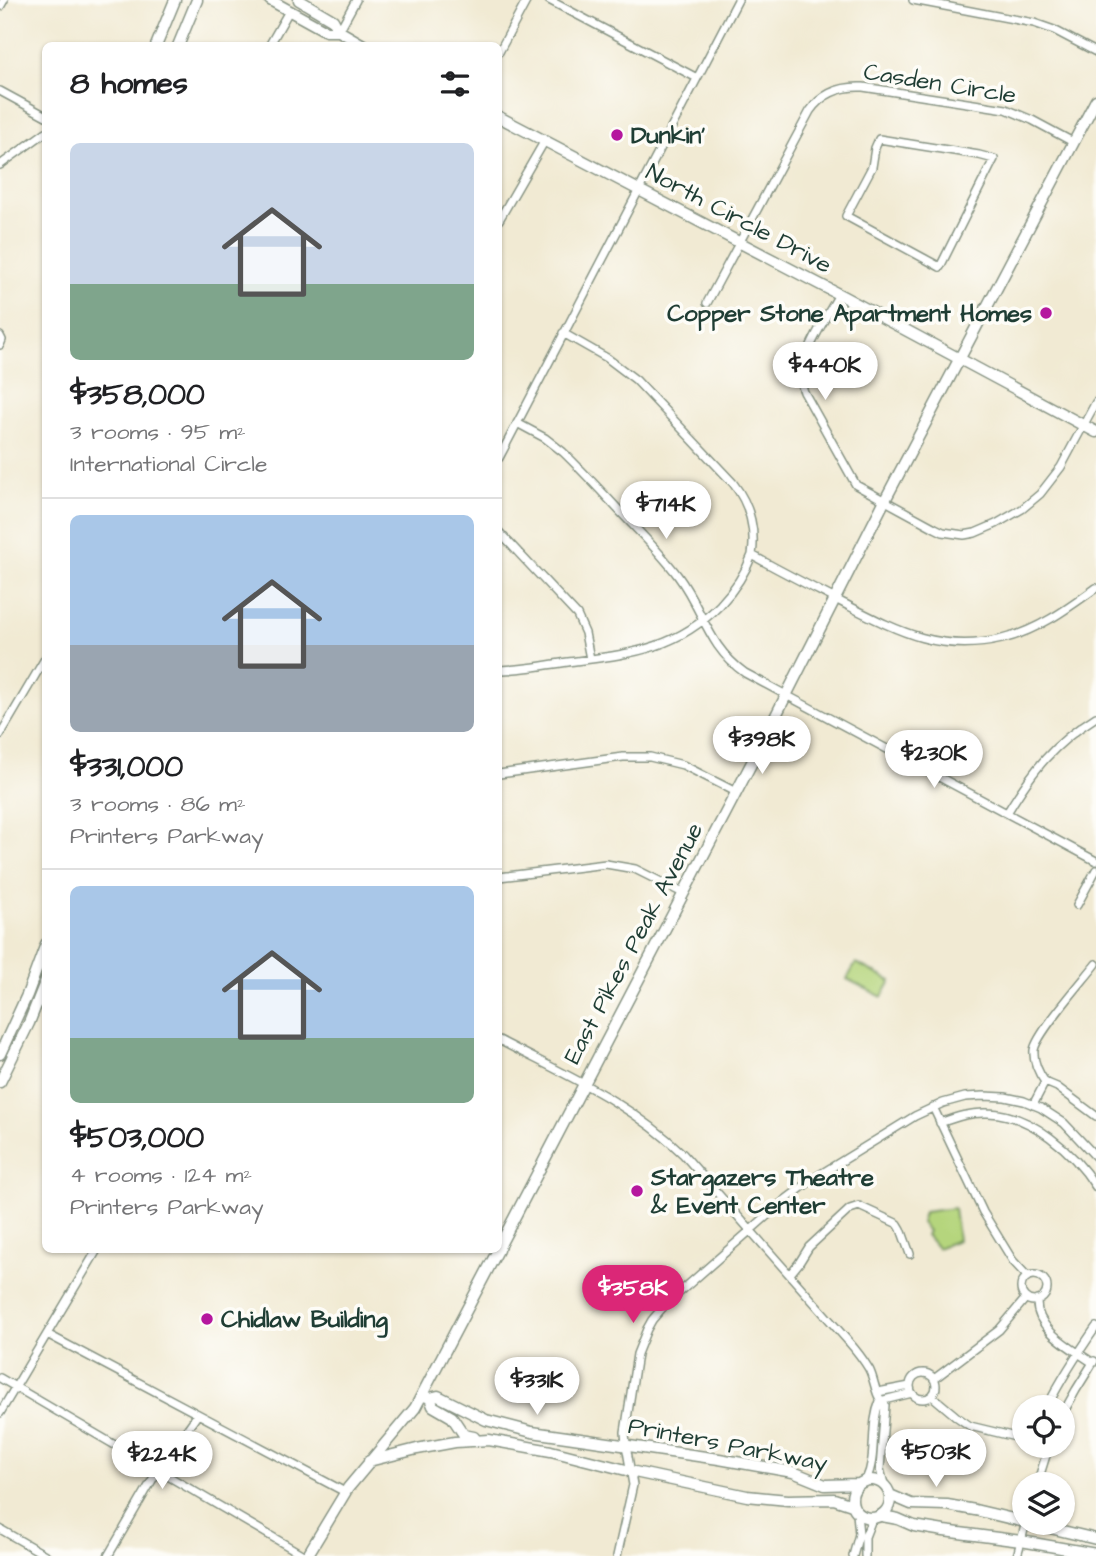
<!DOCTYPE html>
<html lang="en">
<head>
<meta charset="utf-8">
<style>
	:root { --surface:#fff; --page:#f2f2f2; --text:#202124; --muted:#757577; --line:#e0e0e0; --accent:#db2777 }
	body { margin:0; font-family:"Architects Daughter",sans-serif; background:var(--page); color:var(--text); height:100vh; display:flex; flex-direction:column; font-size:26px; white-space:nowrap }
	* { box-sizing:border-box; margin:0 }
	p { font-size:23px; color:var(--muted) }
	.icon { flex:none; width:38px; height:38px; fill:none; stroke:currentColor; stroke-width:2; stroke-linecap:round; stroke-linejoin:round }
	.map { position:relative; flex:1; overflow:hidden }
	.sheet { position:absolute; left:42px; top:42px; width:460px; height:1211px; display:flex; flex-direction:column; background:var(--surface); border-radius:10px; box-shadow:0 2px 5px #0004 }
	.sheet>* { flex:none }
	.fabs { position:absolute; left:1012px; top:1395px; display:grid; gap:14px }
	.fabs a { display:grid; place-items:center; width:63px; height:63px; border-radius:50%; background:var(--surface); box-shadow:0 2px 5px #0004; font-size:35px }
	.price { position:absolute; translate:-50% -60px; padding:0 16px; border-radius:24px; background:#fff; color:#222; font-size:23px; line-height:46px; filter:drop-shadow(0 2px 4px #0008) }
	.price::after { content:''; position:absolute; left:50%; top:42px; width:21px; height:16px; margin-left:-10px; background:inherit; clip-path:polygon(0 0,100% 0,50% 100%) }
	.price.selected { background:var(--accent); color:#fff }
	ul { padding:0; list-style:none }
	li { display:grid; align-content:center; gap:14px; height:371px; padding:0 28px }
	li+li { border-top:2px solid var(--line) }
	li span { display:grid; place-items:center; height:217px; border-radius:10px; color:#555 }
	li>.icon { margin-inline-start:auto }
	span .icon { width:126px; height:126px; fill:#fffc; stroke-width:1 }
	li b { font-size:30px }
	h2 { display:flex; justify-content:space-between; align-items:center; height:84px; padding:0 28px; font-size:30px }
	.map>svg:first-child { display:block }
	.green { fill:#b5d57d; stroke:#6a8958; stroke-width:2 }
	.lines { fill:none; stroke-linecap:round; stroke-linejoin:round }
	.minor-casing { stroke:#889484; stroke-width:10 }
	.major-casing { stroke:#889484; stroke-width:13 }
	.minor { stroke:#fff; stroke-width:7 }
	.major { stroke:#fff; stroke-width:10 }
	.poi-dot { fill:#b5179e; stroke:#fdfcf7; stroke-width:2.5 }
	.labels { text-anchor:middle; stroke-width:7; stroke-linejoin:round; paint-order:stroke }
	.street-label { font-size:24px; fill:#1f3d34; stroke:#fdfcf7 }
	.poi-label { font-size:24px; font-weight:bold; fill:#1f3d34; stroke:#fdfcf7; text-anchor:start }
</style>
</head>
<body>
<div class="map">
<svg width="1096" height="1556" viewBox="0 0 1096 1556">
	<rect width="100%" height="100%" fill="#fdfcf7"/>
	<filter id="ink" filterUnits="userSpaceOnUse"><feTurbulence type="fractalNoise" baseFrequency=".0143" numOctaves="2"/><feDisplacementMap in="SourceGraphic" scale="14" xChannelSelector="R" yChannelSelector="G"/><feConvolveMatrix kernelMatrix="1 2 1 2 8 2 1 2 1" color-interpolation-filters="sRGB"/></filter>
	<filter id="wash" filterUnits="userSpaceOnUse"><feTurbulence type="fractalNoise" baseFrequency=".00686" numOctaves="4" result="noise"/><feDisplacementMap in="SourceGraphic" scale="28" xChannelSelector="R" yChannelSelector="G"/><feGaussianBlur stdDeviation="1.57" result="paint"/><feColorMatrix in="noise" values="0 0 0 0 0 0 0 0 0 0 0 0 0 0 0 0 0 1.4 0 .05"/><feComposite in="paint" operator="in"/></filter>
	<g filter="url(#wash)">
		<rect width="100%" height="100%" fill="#f1ead3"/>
		<path class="green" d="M 856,963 L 891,981 L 882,997 L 847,979 Z
			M 954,1208 L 958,1240 L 937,1248 L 926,1235 L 928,1231 L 921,1223 L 924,1212 Z"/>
	</g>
	<g filter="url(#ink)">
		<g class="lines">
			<g class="minor-casing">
				<path id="minor" d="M 549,0 L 697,78
					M 913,0 L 1034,23 L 1054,30 L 1096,52
					M 0,7 L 4,0
					M 339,31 L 356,0
					M 269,46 L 289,11
					M 499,52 L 527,0
					M 0,91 L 46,116
					M 879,139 L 979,155 L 994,159 L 940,267 L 846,216 L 872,167 L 875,148 Z
					M 0,165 L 46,132
					M 499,220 L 544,142
					M 839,294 C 826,319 792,366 804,392 L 856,485 L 935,528 L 943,532 L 964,535 L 975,533 L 996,524 L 1022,509 L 1040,494 L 1061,467 L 1096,402
					M 707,303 L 810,111 C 823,92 841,86 863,87 L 1006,109 L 1032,120 L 1073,142
					M 563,333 L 607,358 L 636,380 L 733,483 C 750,505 756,528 752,555 C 782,572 812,587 843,603 C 896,630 939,654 1002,639 C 1037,631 1067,609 1096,588
					M 0,336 L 2,340 L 0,345
					M 517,423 L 545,438 L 563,452 C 587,475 608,499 631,523 C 647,540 664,557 678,576 C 704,611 707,646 745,673 L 1096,861
					M 499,458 L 738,0
					M 499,532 L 577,615 L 585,633 L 590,659
					M 499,670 C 522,670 545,665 568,662 C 628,654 675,651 720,605 C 734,590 745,574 752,555
					M 0,735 L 46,657
					M 499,774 L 623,757 L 650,757 L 683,765 L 736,792
					M 1007,813 C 1033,770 1053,744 1096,717
					M 499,877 L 606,864 L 635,869 L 683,893
					M 1077,905 L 1096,870
					M 499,1040 C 563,1074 630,1102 683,1154 L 848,1341 C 856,1350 863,1359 869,1369 C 875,1380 875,1397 885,1405 L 880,1469 L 884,1484
					M 1045,1082 L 1057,1087 L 1096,1116
					M 1033,1105 L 1045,1082 C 1038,1072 1033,1062 1034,1050 C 1037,1033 1083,981 1096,964
					M 933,1107 L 983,1212 L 1013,1261 L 1027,1276
					M 940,1123 C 956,1117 971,1112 988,1113 C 1031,1114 1074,1152 1096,1187
					M 790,1274 L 799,1263 L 809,1247 L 850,1209 L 859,1206 L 898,1224 L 901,1229 L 910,1254
					M1021 1288a13 13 0 1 1 26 0a13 13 0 1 1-26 0Z
					M 1037,1300 C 1035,1330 1072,1348 1093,1363
					M 47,1334 L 345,1492
					M910 1386a13 13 0 1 1 26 0a13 13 0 1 1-26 0Z
					M 0,1378 L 305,1556
					M 934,1379 L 999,1330 L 1026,1298
					M 878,1392 L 910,1386
					M 932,1396 L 957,1417 L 970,1426 L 1024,1439
					M 880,1401 L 912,1393
					M 1047,1407 C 1061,1379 1078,1353 1096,1327
					M 0,1413 L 97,1250
					M 1062,1415 L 1076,1390 L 1094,1361
					M 866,1480 C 878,1455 869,1427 880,1401
					M 1037,1484 L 1049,1446
					M 0,1529 L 47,1556
					M 108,1556 L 158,1470 L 198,1414
					M 617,1556 L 633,1485 L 626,1445 L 625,1432 L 637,1354 L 647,1329 L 652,1320 L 664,1306 L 785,1200 L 816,1177 L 915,1116 L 943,1103 L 965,1097 L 984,1096 L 1005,1097 L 1024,1101 L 1041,1108 L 1064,1123 L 1096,1157
					M 853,1556 L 859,1534 L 857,1514
					M 865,1556 L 865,1537 L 872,1519
					M 1017,1556 L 1026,1522"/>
			</g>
			<g class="major-casing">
				<path id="major" d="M 270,0 L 326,31 L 339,31
					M 299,0 L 333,20 L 339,31 L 365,46
					M 156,46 L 175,0
					M 178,46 L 197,0
					M 499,117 L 844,297 L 1096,432
					M 0,1054 L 27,995 L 46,944
					M 0,1082 L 29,1023 L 46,980
					M 499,1247 L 761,745 L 884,502 L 1096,100
					M 424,1396 L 430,1398 L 433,1406 L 452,1417 L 464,1435 L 474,1437
					M 430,1398 L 438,1396 L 486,1420 L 532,1432 L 719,1459 L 793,1472 L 825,1485 L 858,1484
					M 369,1461 L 417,1449 L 455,1442 L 489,1440 L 551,1451 L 630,1471 L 747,1496 L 788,1500 L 834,1499 L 852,1505
					M852 1499a19 19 0 1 1 38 0a19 19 0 1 1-38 0Z
					M 890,1495 L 911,1504 L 947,1505 L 975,1510 L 1096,1539
					M 882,1516 L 898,1519 L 914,1526 L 944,1531 L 1021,1541 L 1096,1554
					M 307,1556 L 348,1488 L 415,1408 L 498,1250"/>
			</g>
			<use href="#minor" class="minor"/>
			<use href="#major" class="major"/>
		</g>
	</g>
	<g class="poi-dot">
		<circle cx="617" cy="135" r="7"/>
		<circle cx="1046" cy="313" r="7"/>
		<circle cx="637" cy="1191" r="7"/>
		<circle cx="207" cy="1319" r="7"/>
	</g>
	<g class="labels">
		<g class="street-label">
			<text transform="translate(940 83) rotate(9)" y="8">Casden Circle</text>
			<text transform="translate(739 218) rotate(28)" y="8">North Circle Drive</text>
			<text transform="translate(633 943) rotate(-62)" y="8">East Pikes Peak Avenue</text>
			<text transform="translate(728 1444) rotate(11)" y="8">Printers Parkway</text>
		</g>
		<g class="poi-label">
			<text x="631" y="143">Dunkin'</text>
			<text x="1032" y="321" text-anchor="end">Copper Stone Apartment Homes</text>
			<text x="651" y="1185">Stargazers Theatre<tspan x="651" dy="28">&amp; Event Center</tspan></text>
			<text x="221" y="1327">Chidlaw Building</text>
		</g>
	</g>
</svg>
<div class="fabs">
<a><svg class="icon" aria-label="locate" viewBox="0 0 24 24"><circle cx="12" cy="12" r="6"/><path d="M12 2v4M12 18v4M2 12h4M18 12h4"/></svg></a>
<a><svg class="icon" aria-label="layers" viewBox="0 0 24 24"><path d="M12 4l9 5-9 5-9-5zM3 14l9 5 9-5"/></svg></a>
</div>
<b class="price" style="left:825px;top:402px">$440K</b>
<b class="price" style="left:666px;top:541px">$714K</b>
<b class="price" style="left:762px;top:776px">$398K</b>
<b class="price" style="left:934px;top:790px">$230K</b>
<b class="price selected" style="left:633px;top:1325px">$358K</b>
<b class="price" style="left:537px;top:1417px">$331K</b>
<b class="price" style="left:936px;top:1489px">$503K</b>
<b class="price" style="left:162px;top:1491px">$224K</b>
<section class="sheet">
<h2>8 homes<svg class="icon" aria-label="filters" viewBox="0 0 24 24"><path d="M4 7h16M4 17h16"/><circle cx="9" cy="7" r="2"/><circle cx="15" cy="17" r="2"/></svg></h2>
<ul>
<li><span style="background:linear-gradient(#c9d6e8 65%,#7fa58c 0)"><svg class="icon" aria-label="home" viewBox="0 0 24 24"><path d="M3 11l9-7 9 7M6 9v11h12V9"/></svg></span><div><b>$358,000</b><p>3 rooms · 95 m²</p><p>International Circle</p></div></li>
<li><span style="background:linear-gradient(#a9c7e8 60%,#9aa5b1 0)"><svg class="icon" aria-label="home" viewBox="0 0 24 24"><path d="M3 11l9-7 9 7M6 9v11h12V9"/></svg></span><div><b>$331,000</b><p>3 rooms · 86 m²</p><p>Printers Parkway</p></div></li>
<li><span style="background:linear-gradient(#a9c7e8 70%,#7fa58c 0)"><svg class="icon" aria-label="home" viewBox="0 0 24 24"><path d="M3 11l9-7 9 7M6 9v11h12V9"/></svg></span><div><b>$503,000</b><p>4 rooms · 124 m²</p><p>Printers Parkway</p></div></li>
</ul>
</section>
</div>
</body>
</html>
